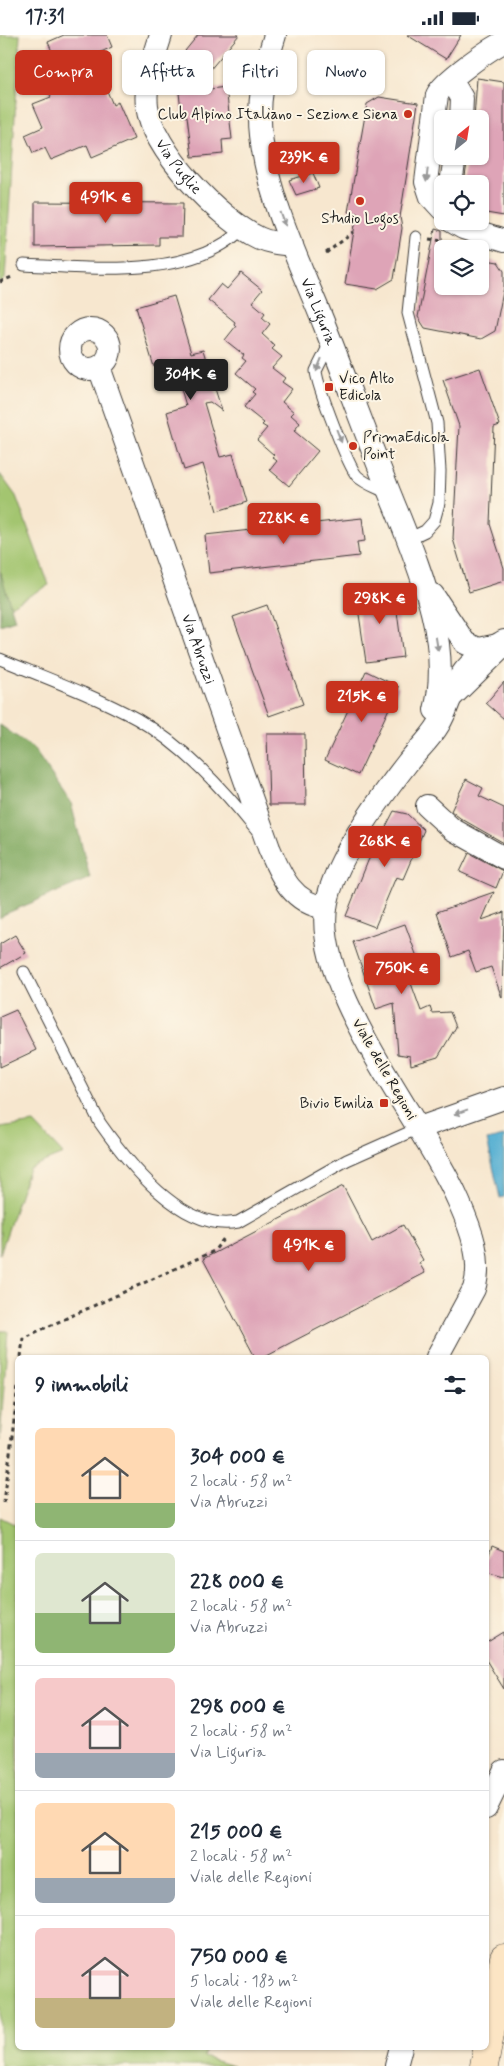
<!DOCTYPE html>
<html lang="it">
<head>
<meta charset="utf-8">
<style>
	:root { --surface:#fff; --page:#f2f2f3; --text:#1f2937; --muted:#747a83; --line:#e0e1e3; --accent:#c8321e }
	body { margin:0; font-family:Mynerve,sans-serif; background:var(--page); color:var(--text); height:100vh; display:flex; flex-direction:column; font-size:19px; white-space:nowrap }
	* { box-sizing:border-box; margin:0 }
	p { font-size:16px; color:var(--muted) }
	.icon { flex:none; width:28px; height:28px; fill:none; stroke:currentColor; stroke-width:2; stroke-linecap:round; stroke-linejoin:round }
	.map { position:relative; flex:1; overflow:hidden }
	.side { position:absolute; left:15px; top:1320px; width:474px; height:695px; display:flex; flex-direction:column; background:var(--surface); border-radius:8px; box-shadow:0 1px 4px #0004 }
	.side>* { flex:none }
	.hud { position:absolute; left:15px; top:15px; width:475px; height:45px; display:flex; gap:10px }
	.needle { width:32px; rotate:30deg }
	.controls { position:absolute; left:434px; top:75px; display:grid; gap:10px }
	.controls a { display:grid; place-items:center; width:55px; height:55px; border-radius:8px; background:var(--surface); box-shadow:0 1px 4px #0004; font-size:25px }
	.price { position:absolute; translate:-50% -42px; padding:0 11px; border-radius:5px; background:var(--accent); color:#fff; font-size:16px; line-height:32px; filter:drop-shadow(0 1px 2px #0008) }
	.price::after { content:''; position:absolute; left:50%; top:30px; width:15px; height:11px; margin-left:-8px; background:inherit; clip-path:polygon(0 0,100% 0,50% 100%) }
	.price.current { background:#222; color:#fff }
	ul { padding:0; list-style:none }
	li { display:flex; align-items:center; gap:15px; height:125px; padding:0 20px }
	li+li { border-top:1px solid var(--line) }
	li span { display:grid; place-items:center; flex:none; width:140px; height:100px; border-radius:8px; color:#555 }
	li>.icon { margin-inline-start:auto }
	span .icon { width:60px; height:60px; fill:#fffc; stroke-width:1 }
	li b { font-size:21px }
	h2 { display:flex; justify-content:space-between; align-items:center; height:60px; padding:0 20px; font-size:21px }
	.pill { padding:0 18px; border-radius:8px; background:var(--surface); box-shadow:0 1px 4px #0004; font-size:18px; line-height:45px }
	.pill.current { background:var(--accent); color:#fff }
	.status { display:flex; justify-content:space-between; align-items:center; height:35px; padding:0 25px; background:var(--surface); direction:ltr }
	.status svg { height:14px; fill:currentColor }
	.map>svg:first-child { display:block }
	.green { fill:#a3c56f; stroke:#607046 }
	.forest { fill:#82aa62; stroke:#4f633f }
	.water { fill:#54afd2; stroke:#386677 }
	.building { fill:#dea4b7 }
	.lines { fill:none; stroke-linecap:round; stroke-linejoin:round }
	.lane-casing { stroke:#3d3a37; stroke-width:13 }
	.street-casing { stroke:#3d3a37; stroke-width:24 }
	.secondary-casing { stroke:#3d3a37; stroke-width:29 }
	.path { stroke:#3d3a37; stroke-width:3; stroke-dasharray:4 4; stroke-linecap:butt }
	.lane { stroke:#fff; stroke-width:11 }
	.street { stroke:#fff; stroke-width:22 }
	.secondary { stroke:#fce5c4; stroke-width:28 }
	.oneway { fill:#999 }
	.poi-dot { fill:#c8321e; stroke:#fcf5e5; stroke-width:2 }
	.labels { text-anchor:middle; stroke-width:4; stroke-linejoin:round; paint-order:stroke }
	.poi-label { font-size:15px; fill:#1c1c1c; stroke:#fcf5e5; text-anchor:end }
	.street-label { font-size:15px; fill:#1c1c1c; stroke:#fcf5e5 }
</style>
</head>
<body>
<div class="status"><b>17:31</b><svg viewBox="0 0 49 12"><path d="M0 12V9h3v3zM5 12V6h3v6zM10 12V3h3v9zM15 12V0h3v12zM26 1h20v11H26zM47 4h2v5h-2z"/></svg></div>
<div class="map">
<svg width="504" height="2031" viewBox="0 0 504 2031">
	<rect width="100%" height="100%" fill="#fcf5e5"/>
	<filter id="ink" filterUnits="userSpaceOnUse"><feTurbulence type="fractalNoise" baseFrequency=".02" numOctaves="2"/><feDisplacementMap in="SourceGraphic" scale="10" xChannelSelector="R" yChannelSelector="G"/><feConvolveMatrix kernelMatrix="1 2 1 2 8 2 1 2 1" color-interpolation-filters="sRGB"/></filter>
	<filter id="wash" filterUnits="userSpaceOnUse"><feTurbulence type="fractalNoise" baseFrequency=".0096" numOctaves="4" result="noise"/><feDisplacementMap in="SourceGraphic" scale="20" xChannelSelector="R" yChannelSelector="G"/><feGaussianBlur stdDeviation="1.12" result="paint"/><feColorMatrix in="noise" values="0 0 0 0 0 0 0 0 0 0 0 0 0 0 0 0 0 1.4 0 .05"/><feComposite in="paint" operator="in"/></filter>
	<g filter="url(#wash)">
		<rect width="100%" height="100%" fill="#f7e7cf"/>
		<path class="green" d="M 0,0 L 20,0 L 5,244 L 0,249 Z
			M 0,439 L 16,461 L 49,550 L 10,571 L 0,536 Z
			M 34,1088 L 63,1119 L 29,1133 L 0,1219 L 0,1093 Z
			M 0,1296 L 8,1296 L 0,1405 Z
			M 0,1482 L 18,1491 L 18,2012 L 207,2013 L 203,2022 L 233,2031 L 0,2031 Z"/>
		<path class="forest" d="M 0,536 L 15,585 L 0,590 Z
			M 0,690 L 33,713 L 71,768 L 90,843 L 5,879 L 0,883 Z"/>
		<path class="water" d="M 504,1101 L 504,1162 L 500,1163 L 487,1105 Z"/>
		<g id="blocks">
			<path class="building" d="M 64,0 L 107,0 L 112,12 L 92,21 L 113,70 L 118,67 L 134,104 L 92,122 L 87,110 L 51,125 L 45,113 L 33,118 L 25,100 L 43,92 L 33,69 L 51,62 L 41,38 L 58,31 L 48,7 Z
				M 198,0 L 239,0 L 209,36 L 185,16 Z
				M 407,0 L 461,0 L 446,24 Z
				M 477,43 L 504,47 L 504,181 L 480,177 L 480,149 L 464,149 L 468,121 L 480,121 L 480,84 L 474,84 Z
				M 226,52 L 232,104 L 222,105 L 223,119 L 192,122 L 187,81 L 182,82 L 179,58 Z
				M 379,62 L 418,68 L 400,182 L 402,193 L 394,244 L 377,254 L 345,249 L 357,178 L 348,177 L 367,69 Z
				M 313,138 L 319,153 L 296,160 L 289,145 Z
				M 35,167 L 183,168 L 182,202 L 159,202 L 159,210 L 35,212 Z
				M 435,194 L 442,196 L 442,251 L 480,251 L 480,224 L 498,227 L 504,236 L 504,252 L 495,296 L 481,304 L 425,293 L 418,282 Z
				M 241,238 L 262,255 L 252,267 L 265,278 L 262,282 L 270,289 L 262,299 L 275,311 L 272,314 L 282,322 L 272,333 L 285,343 L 282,347 L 292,354 L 282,367 L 294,377 L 291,380 L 300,388 L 294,396 L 318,416 L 289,451 L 270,435 L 277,426 L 272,422 L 274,420 L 257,405 L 267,393 L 262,390 L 264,388 L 244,372 L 255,359 L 252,357 L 255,354 L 236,338 L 246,326 L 242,323 L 244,320 L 225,305 L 236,291 L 234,289 L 235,287 L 208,265 L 221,249 L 227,254 Z
				M 174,261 L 191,318 L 203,315 L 222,376 L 210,367 L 204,368 L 220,422 L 233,419 L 247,467 L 217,476 L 203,429 L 184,435 L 167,377 L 186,371 L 173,326 L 154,332 L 136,272 Z
				M 480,333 L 500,390 L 494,392 L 490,489 L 504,533 L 504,546 L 469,557 L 453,504 L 459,391 L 443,345 Z
				M 362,483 L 365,506 L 357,507 L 359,521 L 209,538 L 205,500 Z
				M 394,554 L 403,622 L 366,627 L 356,559 Z
				M 267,570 L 303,669 L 269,681 L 233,582 Z
				M 366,636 L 399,652 L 358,740 L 325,725 Z
				M 504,647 L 504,684 L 486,668 Z
				M 267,699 L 305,699 L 306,770 L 269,770 Z
				M 466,744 L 483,753 L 479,761 L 504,773 L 504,808 L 460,783 L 451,776 Z
				M 394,776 L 407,779 L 424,795 L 403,844 L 396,842 L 375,892 L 346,881 L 368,826 Z
				M 469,818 L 503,836 L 496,853 L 460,837 Z
				M 494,857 L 482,885 L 504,877 L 502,963 L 491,932 L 476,937 L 468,916 L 452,922 L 437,877 Z
				M 405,889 L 417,922 L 403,926 L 421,976 L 430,972 L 432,978 L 450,977 L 456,992 L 438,1022 L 411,1030 L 410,1021 L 398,1019 L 394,968 L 376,974 L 353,907 Z
				M 15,900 L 26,918 L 0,933 L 0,909 Z
				M 16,975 L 36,1015 L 0,1032 L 0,982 Z
				M 343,1151 L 372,1207 L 403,1190 L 423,1225 L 419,1228 L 425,1238 L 263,1322 L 255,1322 L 203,1224 Z
				M 492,1511 L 504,1516 L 504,1542 L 486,1537 L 486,1527 Z
				M 504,1597 L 504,1654 L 486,1625 L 486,1608 Z"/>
		</g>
	</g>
	<g filter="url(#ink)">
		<use href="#blocks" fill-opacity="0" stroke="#3d3a37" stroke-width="1"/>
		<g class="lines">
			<g class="lane-casing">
				<path id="lane" d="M 24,230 C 89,233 194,245 243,193
					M 331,306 L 316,336 C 317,350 348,431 357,441 C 365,449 378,453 388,458
					M 408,504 L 425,496 L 434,486 L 439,468 L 440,436 L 437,388 L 408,278 L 416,202
					M 0,624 C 46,643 93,660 137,684 C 183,710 223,754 256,795
					M 455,666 L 504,618
					M 24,937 L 100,1088 C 128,1128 182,1198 238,1187 L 347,1125 L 419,1093"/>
			</g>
			<g class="street-casing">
				<g id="street">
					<path id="s1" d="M 161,0 C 154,23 144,47 147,71 C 153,116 219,184 259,203 C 270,208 281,209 292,210"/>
					<path id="s2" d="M 275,0 C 265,32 257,66 261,100 C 267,162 301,231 324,289 C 349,352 372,416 398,479 C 421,537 452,612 435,675"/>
					<path d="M 452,46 L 462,63 L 461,84"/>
					<path d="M 451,149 L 455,121"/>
					<path d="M 442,174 L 431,162 L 426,147 L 437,60 C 444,46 489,14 504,7"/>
					<path d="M 451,186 L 463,193 L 504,206"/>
					<circle cx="90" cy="314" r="20"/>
					<path id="s3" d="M 99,332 L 269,813 C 281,841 292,868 326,873"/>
					<path d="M 433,560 L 465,608 L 479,614 L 498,610"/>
					<path d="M 427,771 L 452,794 L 504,823"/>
					<path d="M 419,1093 L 504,1063"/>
					<path d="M 437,1322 L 474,1254 C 483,1225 471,1194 459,1167 C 426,1089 309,951 327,867 C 336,823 380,763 408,727 C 418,715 431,703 439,689 C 447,676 450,661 457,648 C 466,628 486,617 504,606"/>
					<path d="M 486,1773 L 504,1736"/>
					<path d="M 396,2031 L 401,2012"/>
				</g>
			</g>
			<g class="secondary-casing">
				<path id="secondary" d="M 484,2031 L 504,1923"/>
			</g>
			<path class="path" d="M 429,204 L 443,206
				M 326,218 L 354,197
				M 0,247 L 14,241
				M 21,1322 L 23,1303 L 214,1216 L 225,1202
				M 4,1468 L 18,1352"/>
			<use href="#lane" class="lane"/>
			<use href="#street" class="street"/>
			<use href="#secondary" class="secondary"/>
		</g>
		<defs><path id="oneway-solid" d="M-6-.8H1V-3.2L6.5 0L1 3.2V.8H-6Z" transform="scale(1.25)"/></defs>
		<g class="oneway">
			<use href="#oneway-solid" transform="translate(427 140) rotate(96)"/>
			<use href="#oneway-solid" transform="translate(283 184) rotate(70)"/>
			<use href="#oneway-solid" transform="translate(319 330) rotate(112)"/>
			<use href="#oneway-solid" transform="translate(339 401) rotate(69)"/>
			<use href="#oneway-solid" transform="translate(437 609) rotate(81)"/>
			<use href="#oneway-solid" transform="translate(461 1077) rotate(160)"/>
		</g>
	</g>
	<g class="poi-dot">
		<circle cx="408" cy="79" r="5"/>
		<circle cx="360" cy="166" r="5"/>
		<rect x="324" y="347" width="10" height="10" rx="2.5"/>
		<circle cx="353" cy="411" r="5"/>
		<rect x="379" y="1063" width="10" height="10" rx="2.5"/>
	</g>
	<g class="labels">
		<g class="poi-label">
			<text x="398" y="84">Club Alpino Italiano - Sezione Siena</text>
			<text x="360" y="188" text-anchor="middle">Studio Logos</text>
			<text x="339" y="348" text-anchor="start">Vico Alto<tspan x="339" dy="17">Edicola</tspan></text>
			<text x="363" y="407" text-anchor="start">PrimaEdicola<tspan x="363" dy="17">Point</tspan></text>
			<text x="374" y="1073">Bivio Emilia</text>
		</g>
		<g class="street-label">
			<text dy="5" stroke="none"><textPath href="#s1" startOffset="142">Via Puglie</textPath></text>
			<text dy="5" stroke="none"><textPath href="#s2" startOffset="288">Via Liguria</textPath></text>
			<text dy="5" stroke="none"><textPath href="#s3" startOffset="299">Via Abruzzi</textPath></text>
			<text transform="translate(385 1034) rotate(60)" y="5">Viale delle Regioni</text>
		</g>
	</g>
</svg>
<div class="controls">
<a><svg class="needle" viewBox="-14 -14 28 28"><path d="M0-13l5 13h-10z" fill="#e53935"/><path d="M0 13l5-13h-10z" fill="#747a83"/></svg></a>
<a><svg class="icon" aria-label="locate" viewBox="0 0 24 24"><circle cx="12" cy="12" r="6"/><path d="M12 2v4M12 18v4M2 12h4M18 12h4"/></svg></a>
<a><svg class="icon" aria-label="layers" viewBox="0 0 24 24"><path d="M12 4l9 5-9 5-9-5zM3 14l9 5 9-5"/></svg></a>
</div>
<b class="price" style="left:304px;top:149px">239K €</b>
<b class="price" style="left:106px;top:189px">491K €</b>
<b class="price current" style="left:191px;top:366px">304K €</b>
<b class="price" style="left:284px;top:510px">228K €</b>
<b class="price" style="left:380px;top:590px">298K €</b>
<b class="price" style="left:362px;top:688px">215K €</b>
<b class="price" style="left:385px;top:833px">268K €</b>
<b class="price" style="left:402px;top:960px">750K €</b>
<b class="price" style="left:309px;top:1237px">491K €</b>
<div class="hud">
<a class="pill current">Compra</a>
<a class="pill">Affitta</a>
<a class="pill">Filtri</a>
<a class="pill">Nuovo</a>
</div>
<section class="side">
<h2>9 immobili<svg class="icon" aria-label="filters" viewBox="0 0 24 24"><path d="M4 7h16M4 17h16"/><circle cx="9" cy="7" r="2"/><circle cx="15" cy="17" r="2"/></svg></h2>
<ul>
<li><span style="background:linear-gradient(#ffd9b3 75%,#8fb573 0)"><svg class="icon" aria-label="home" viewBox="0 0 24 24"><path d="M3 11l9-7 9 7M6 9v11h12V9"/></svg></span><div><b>304 000 €</b><p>2 locali · 58 m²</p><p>Via Abruzzi</p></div></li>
<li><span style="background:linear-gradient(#dfe7d0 60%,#8fb573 0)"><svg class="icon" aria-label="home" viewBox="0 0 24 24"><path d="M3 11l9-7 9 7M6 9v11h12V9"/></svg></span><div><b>228 000 €</b><p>2 locali · 58 m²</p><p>Via Abruzzi</p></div></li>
<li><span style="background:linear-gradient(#f6c9c9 75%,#9aa5b1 0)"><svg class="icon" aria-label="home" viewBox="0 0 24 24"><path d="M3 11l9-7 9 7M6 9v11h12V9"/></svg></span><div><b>298 000 €</b><p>2 locali · 58 m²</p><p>Via Liguria</p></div></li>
<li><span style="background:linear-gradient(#ffd9b3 75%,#9aa5b1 0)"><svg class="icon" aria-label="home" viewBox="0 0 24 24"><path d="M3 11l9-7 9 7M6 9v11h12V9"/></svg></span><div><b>215 000 €</b><p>2 locali · 58 m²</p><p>Viale delle Regioni</p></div></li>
<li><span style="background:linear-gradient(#f6c9c9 70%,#c2b280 0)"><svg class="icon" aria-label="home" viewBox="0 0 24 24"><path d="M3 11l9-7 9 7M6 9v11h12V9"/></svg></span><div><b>750 000 €</b><p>5 locali · 183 m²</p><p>Viale delle Regioni</p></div></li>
</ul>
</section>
</div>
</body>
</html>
